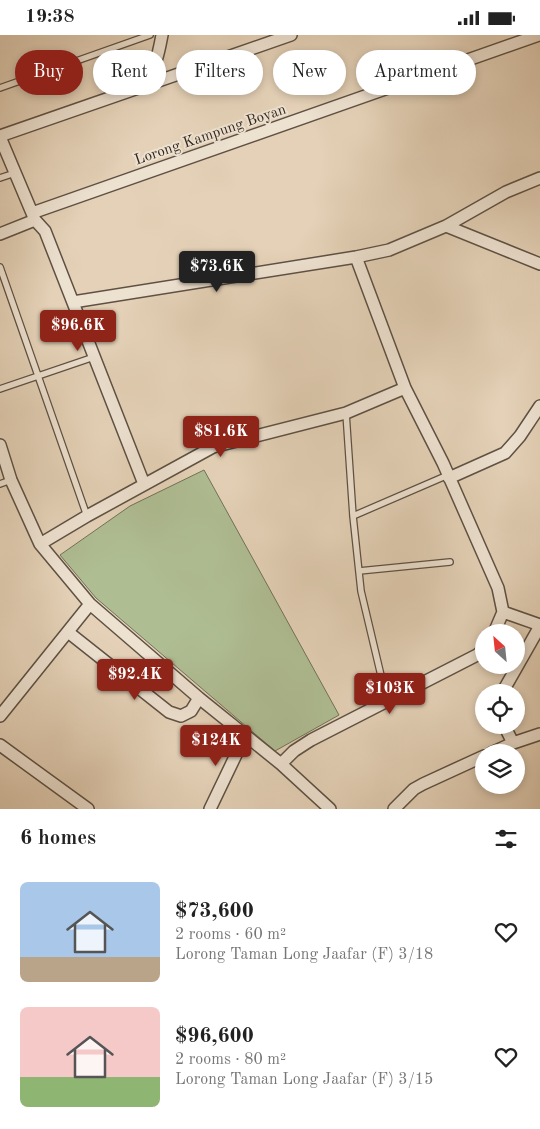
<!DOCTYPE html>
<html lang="en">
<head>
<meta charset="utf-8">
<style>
	:root { --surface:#fff; --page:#f6f6f6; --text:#222; --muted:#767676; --accent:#8f2418 }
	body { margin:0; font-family:"Old Standard TT",serif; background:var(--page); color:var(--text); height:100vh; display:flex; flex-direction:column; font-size:19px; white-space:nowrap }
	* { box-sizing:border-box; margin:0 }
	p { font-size:16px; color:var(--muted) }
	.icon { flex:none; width:28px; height:28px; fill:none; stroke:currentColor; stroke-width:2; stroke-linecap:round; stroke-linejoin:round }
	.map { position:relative; height:774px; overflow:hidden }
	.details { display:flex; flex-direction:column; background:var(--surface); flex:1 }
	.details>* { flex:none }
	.hud { position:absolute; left:15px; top:15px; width:510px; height:45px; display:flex; gap:10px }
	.needle { width:32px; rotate:333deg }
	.fabs { position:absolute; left:475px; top:589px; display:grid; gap:10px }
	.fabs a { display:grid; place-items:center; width:50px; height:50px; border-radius:50%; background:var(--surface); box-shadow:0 2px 8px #0003; font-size:25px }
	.price { position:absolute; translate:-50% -42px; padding:0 11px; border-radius:5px; background:var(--accent); color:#fff; font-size:16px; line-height:32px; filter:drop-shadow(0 1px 2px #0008) }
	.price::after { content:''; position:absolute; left:50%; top:30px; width:15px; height:11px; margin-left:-8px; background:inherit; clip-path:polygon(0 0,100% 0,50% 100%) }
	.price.current { background:#222; color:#fff }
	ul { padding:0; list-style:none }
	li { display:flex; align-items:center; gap:15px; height:125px; padding:0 20px }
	li span { display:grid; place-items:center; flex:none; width:140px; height:100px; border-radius:8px; color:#555 }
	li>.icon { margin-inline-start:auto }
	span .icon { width:60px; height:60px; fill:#fffc; stroke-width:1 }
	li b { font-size:21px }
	h2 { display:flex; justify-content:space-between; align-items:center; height:60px; padding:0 20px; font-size:21px }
	.chip { padding:0 18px; border-radius:22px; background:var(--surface); box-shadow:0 2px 8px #0003; font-size:18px; line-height:45px }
	.chip.current { background:var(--accent); color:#fff }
	.status { display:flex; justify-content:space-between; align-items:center; height:35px; padding:0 25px; background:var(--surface); direction:ltr }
	.status svg { height:14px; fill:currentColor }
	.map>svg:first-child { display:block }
	.green { fill:#afbd93; stroke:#707258 }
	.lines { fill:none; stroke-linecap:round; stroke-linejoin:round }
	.lane-casing { stroke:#5e5144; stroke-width:8 }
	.street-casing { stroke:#5e5144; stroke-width:14 }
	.lane { stroke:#ede1d0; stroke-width:5.5 }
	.street { stroke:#ede1d0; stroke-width:11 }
	.labels { text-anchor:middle; stroke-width:4; stroke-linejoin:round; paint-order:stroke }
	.street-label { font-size:15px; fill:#32261d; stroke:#ede1d0 }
</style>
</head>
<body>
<div class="status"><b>19:38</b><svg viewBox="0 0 49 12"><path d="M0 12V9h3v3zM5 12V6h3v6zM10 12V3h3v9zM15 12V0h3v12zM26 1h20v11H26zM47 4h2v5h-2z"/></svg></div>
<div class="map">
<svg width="540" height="774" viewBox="0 0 540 774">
	<rect width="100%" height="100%" fill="#e4d1b7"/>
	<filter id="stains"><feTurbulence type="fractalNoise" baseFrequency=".004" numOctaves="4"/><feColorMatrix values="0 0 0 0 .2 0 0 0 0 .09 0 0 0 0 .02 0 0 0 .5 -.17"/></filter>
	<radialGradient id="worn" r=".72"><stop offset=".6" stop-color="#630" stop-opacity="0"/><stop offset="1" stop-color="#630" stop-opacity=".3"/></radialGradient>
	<path class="green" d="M 204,435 L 339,680 L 275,716 L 96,563 L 60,520 L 130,471 Z"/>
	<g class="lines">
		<g class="lane-casing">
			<path id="lane" d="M 0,53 L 150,0
				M 0,143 L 15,138
				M 0,232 L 87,481
				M 0,354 L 94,322
				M 346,378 L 353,481 L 361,556 L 383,649 L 390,665
				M 0,449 L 11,445
				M 353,481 L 448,440
				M 359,536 L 450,527"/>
		</g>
		<g class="street-casing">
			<path id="street" d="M 137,53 C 156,33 157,27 162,0
				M 0,101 L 291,0
				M 0,102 L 35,185 L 45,196 L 144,449
				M 32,178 L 539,0
				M 446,191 L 540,229
				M 0,199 L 35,185
				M 356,222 L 405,353 L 443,428 L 498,553 L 503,577 L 494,598
				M 73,267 L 356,222 L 389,215 L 446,191 L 506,157 L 540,143
				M 0,410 L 11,445 L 40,509 L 90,569 L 199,663 L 281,729 L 330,774
				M 449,443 L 505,418 L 520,401 L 540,371
				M 40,509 L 87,481 L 213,412 L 346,378 L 405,353
				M 503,577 L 540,590
				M 68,597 L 169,677 L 181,681 L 191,676 L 199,663
				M 502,658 L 540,591
				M 0,681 L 90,569
				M 504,690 L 513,708
				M 0,710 L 88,774
				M 491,718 L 513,708 L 540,699
				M 281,729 L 294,716 L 311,705 L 477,620 L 484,614
				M 210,774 L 245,701
				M 394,774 L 414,754 L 423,749 L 484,721"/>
		</g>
		<use href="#lane" class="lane"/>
		<use href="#street" class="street"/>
	</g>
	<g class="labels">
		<g class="street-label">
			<text transform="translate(210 99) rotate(-19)" y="5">Lorong Kampung Boyan</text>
		</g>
	</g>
	<rect width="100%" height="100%" filter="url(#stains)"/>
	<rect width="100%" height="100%" fill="url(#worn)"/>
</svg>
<div class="fabs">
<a><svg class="needle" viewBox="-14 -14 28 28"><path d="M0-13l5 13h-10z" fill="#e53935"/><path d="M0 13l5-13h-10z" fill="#767676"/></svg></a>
<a><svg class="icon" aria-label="locate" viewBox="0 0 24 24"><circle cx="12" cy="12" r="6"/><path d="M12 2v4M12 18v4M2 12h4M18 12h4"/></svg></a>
<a><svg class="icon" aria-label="layers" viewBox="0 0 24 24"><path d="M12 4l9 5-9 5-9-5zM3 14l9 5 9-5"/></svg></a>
</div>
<b class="price current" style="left:217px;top:258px">$73.6K</b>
<b class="price" style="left:78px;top:317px">$96.6K</b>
<b class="price" style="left:221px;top:423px">$81.6K</b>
<b class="price" style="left:135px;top:666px">$92.4K</b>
<b class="price" style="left:390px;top:680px">$103K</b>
<b class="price" style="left:216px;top:732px">$124K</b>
<div class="hud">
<a class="chip current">Buy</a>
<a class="chip">Rent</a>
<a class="chip">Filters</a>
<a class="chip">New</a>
<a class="chip">Apartment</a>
</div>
</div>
<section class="details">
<h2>6 homes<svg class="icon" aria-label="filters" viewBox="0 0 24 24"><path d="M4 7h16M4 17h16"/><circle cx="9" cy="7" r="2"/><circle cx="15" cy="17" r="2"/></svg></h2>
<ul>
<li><span style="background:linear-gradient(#a9c7e8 75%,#b9a48a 0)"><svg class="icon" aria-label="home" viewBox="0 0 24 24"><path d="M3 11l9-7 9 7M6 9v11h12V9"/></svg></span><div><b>$73,600</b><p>2 rooms · 60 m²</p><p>Lorong Taman Long Jaafar (F) 3/18</p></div><svg class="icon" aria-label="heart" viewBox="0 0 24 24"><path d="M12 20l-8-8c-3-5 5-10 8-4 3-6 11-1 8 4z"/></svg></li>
<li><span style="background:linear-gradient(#f6c9c9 70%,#8fb573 0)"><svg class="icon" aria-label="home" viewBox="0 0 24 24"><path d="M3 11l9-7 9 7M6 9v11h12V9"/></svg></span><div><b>$96,600</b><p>2 rooms · 80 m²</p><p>Lorong Taman Long Jaafar (F) 3/15</p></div><svg class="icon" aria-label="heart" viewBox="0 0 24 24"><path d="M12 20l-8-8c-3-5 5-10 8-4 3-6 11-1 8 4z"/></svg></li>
</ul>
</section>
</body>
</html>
